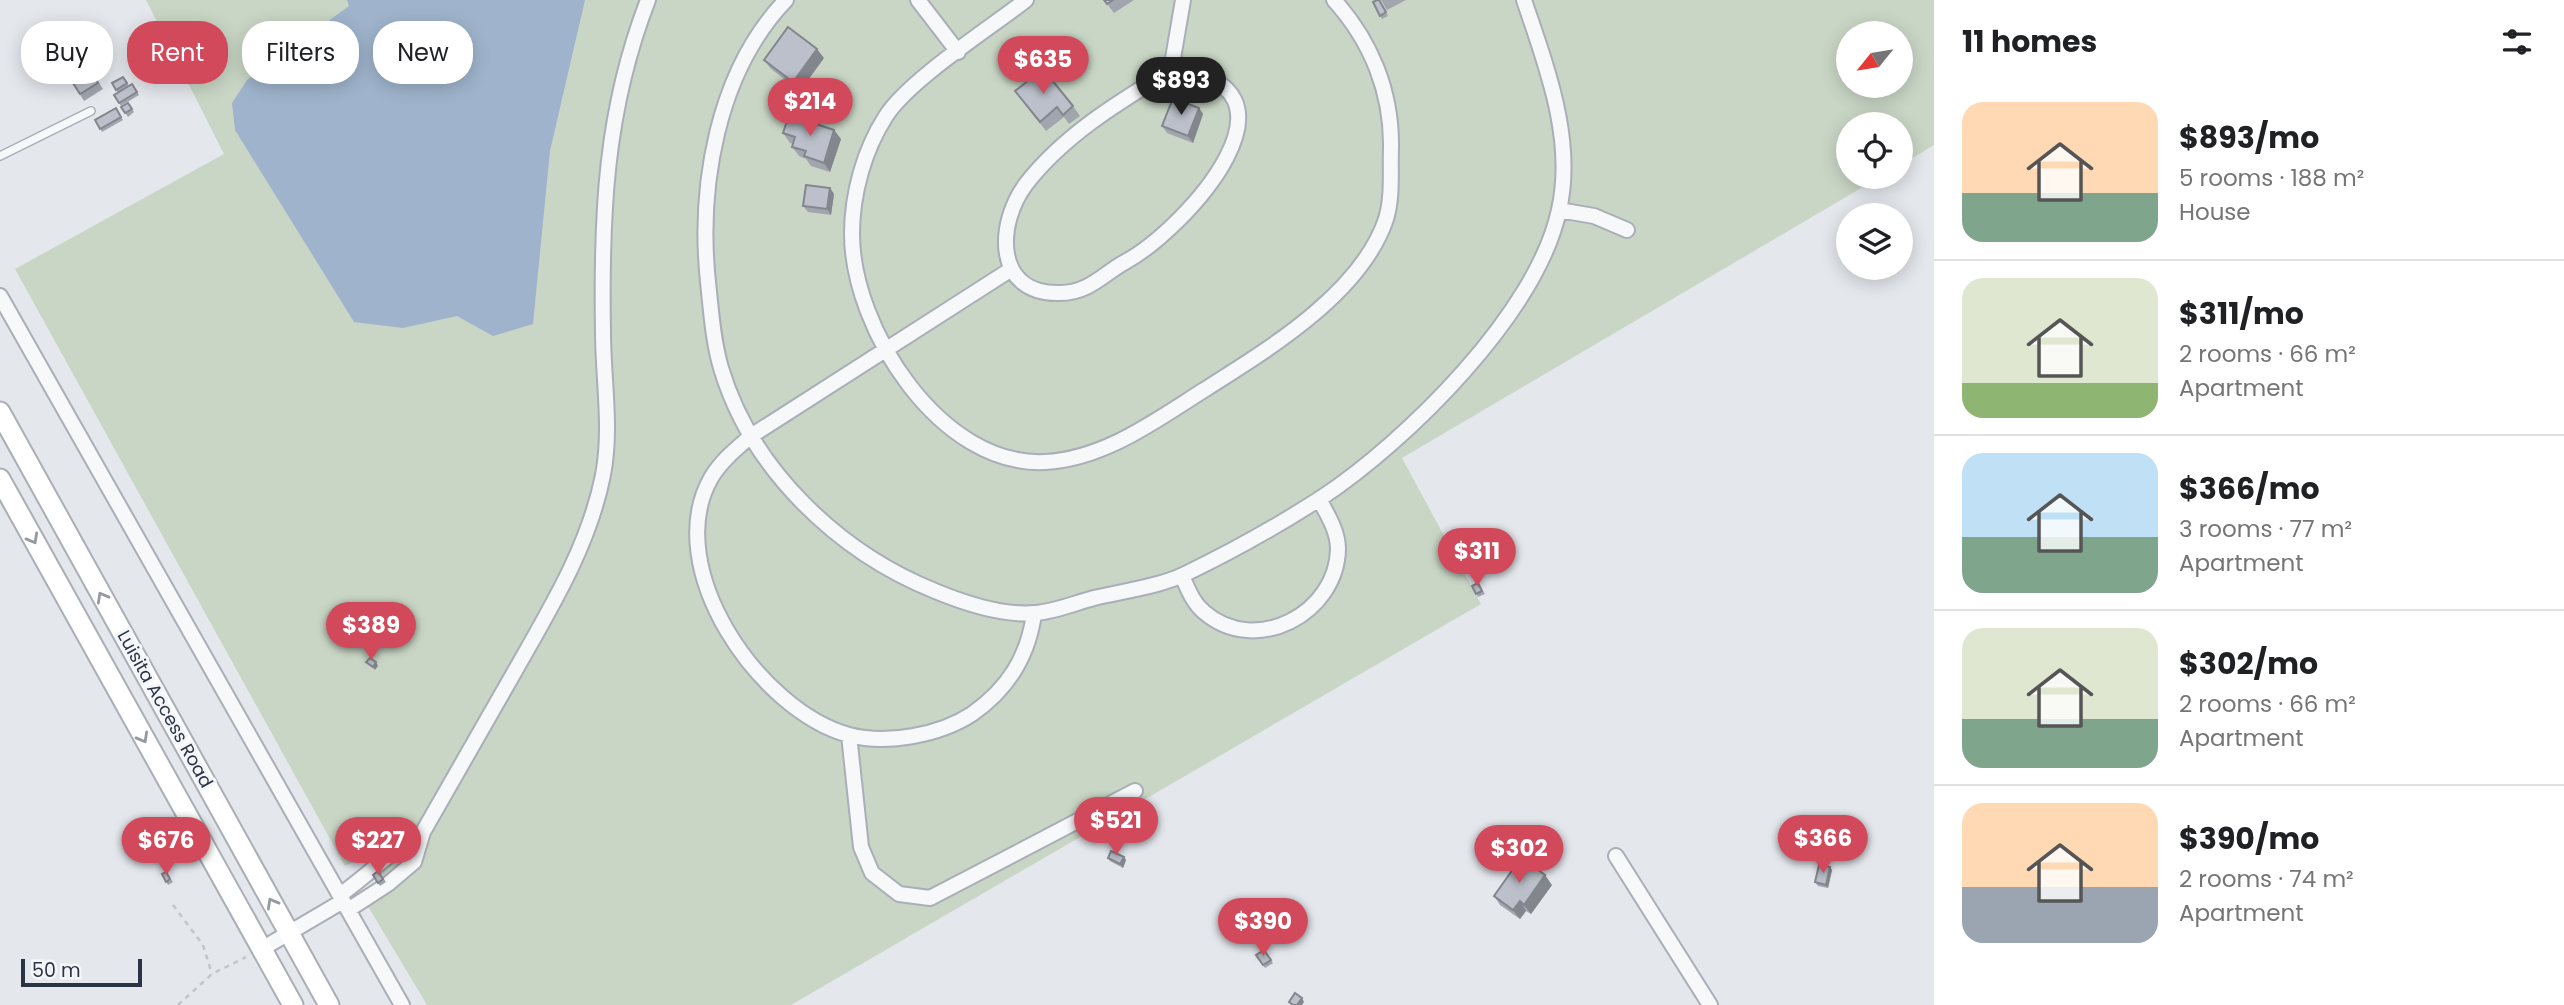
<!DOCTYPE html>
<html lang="en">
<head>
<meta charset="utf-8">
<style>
	:root { --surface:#fff; --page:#f6f6f6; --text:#202124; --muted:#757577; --line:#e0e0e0; --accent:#d1495b }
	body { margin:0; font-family:Poppins,sans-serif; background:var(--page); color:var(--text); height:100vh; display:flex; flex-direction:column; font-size:26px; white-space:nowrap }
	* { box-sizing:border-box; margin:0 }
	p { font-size:23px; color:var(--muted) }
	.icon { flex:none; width:38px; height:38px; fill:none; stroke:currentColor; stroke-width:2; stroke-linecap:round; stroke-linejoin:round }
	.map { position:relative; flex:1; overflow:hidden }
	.drawer { display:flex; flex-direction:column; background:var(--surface); width:630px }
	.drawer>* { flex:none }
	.hud { position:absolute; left:21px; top:21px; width:665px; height:63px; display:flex; gap:14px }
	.needle { width:46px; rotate:240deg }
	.tools { position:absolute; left:1836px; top:21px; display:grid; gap:14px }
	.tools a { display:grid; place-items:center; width:77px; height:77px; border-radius:50%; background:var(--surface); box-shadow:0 4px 18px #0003; font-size:35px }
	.scale { position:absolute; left:21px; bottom:18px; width:121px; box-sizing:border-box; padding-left:7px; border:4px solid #2b3445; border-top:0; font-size:19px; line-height:24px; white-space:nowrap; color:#2b3445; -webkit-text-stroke:5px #f4f6f9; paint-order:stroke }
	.price { position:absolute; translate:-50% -60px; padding:0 16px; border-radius:24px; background:var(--accent); color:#fff; font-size:23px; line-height:46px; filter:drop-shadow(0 2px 4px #0008) }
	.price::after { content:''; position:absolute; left:50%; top:42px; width:21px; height:16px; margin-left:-10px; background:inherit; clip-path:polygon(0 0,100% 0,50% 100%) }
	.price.on { background:#222; color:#fff }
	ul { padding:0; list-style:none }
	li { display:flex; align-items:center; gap:21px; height:175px; padding:0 28px }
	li+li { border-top:2px solid var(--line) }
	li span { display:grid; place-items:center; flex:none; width:196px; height:140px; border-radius:21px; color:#555 }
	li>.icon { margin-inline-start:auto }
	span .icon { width:84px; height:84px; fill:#fffc; stroke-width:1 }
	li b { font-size:30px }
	h2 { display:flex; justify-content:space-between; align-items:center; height:84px; padding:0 28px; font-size:30px }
	.tag { padding:0 24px; border-radius:28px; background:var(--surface); box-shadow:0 4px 18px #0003; font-size:24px; line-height:63px }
	.tag.on { background:var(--accent); color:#fff }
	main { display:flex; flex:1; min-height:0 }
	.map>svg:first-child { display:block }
	.green { fill:#c9d6c5; fill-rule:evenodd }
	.water { fill:#9fb4cc }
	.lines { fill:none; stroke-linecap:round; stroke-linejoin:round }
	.service-casing { stroke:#a9aeb7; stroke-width:10 }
	.minor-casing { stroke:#a9aeb7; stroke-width:18 }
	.secondary-casing { stroke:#a9aeb7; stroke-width:23 }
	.path { stroke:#c2c5cb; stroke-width:2.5; stroke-dasharray:5 5; stroke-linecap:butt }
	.service { stroke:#f7f8fa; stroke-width:7 }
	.minor { stroke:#f7f8fa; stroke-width:14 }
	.secondary { stroke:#fff; stroke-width:19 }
	.wall { fill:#a1a5ae }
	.shaded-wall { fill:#83868d }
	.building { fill:#bbc0ca; stroke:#83868d; stroke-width:2 }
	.oneway { stroke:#959aa2 }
	.labels { text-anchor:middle; stroke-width:6; stroke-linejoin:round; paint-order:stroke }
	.street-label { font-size:18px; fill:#2b3445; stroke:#f4f6f9 }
</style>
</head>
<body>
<main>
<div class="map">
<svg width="1934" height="1005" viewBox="0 0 1934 1005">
	<rect width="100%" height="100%" fill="#e4e7ec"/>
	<path class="green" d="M 146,0 L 1934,0 L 1934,145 L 1901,165 L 1900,124 L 1848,124 L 1848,177 L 1880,177 L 1402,458 L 1481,604 L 791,1005 L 427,1005 L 366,903 L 388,884 L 369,854 L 345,866 L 15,269 L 224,154 ZM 1848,33 L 1900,33 L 1900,86 L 1848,86 Z"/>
	<path class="water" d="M 347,0 L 585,0 L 550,151 L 533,324 L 493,336 L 457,316 L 403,328 L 354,322 L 235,130 L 232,103 L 247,80 L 349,6 Z"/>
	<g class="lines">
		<g class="service-casing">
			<path id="service" d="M 0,156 L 91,111"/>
		</g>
		<g class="minor-casing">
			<path id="minor" d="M 786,0 C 717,72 698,186 708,282 C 711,310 713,341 721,368 C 751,469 838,552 935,591 C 964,603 1004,616 1035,613 C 1054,612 1075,603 1094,598 C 1123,591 1158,587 1185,574 C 1231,552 1279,525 1321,498 C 1407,441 1537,313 1559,210 C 1575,139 1546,66 1524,0
				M 918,0 L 958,52
				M 1026,0 C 990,28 909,80 886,116 C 864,150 852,194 852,234 C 852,328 940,467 1045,462 C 1104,459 1155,421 1204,390 C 1267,350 1361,294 1386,219 C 1393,196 1390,172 1391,148 C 1392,92 1371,41 1334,0
				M 1171,70 C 1318,82 1187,228 1125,262 C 1103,274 1089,293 1060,293 C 994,295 996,224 1026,184 C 1064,135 1119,102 1171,70 Z
				M 1171,70 L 1183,0
				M 1559,210 L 1594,216 L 1627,230
				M 1010,270 L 751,436 C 736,449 721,461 711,478 C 660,568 760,711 849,735 C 887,745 940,735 972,714 C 1008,689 1028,657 1034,614
				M 0,296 L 402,1005
				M 1182,576 C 1188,589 1193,603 1204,612 C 1256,657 1337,613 1338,549 C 1338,531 1327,514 1319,499
				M 849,735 L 861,847 L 872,873 L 899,894 L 930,898 L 1135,791
				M 1616,856 L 1710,1005
				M 340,895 C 368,875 393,849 423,832
				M 348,910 L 388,884 L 414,862 L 423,832 C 454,778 484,725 515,671 C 550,609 589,546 603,475 C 612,428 603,379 603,332 C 601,215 605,111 648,0
				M 260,950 L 343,901"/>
		</g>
		<g class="secondary-casing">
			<path id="secondary" d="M 0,412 L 329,1005
				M 0,479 L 293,1005"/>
		</g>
		<path class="path" d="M 173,905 L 203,945 L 212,974
			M 178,1005 L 212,974 L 246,957"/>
		<use href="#service" class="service"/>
		<use href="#minor" class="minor"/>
		<use href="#secondary" class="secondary"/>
	</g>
	<path class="wall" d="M 1104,0 L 1134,0 L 1114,13 Z
		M 1379,0 L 1388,16 L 1382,19 L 1373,2 Z
		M 1381,0 L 1406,0 L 1387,10 Z
		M 824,58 L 800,91 L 771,69 L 764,60 Z
		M 90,69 L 103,89 L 84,101 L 71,80 Z
		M 123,77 L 129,86 L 132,84 L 139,95 L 121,106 L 114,95 L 118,93 L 112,83 Z
		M 1015,91 L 1073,106 L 1080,116 L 1069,124 L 1064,117 L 1046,131 Z
		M 128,103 L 134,112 L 128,117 L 121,107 Z
		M 116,108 L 123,120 L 102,132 L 95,120 Z
		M 1199,108 L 1203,114 L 1193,143 L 1167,133 L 1162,126 Z
		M 834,130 L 841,139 L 830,172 L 811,166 L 806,159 L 799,156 L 792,147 L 793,144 L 790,143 L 783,133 Z
		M 834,194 L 831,215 L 808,212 L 803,206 Z
		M 1478,583 L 1485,594 L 1478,597 L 1472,586 Z
		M 1124,857 L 1126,860 L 1123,868 L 1110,861 L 1108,858 Z
		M 1830,867 L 1832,870 L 1828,888 L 1818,886 L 1815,882 Z
		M 378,871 L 386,882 L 380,886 L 373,875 Z
		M 166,872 L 173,882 L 168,885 L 162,874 Z
		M 1552,885 L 1531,914 L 1526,911 L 1520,919 L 1500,905 L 1494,896 Z
		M 1264,950 L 1273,963 L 1265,968 L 1256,955 Z"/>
	<path class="shaded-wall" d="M 817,49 L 824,58 L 800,91 L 793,82 Z
		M 1199,108 L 1203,114 L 1193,143 L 1188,136 Z
		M 834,130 L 841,139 L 830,172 L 824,163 Z
		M 830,188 L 834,194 L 831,215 L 827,209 Z
		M 376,662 L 378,666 L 375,670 L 373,667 Z
		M 1124,857 L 1126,860 L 1123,868 L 1120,864 Z
		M 1830,867 L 1832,870 L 1828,888 L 1826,885 Z
		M 1545,875 L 1552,885 L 1531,914 L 1524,905 Z
		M 1520,901 L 1526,911 L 1520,919 L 1513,910 Z
		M 1302,998 L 1304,1002 L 1302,1005 L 1297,1005 Z"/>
	<path class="building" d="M 1104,0 L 1113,0 L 1107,4 Z
		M 1377,0 L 1379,0 L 1386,12 L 1380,16 L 1373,2 Z
		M 788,27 L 817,49 L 793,82 L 764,60 Z
		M 90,69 L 98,83 L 80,94 L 71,80 Z
		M 1043,69 L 1073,106 L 1063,115 L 1057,107 L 1040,122 L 1015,91 Z
		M 123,77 L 127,83 L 116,90 L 112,83 Z
		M 132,84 L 137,92 L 119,103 L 114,95 Z
		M 1173,98 L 1199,108 L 1188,136 L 1162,126 Z
		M 128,103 L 132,109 L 125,113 L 121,107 Z
		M 116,108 L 121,117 L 100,129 L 95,120 Z
		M 789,115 L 834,130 L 824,163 L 804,156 L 806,151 L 792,147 L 795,137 L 783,133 Z
		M 806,185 L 830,188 L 827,209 L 803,206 Z
		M 1478,583 L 1482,591 L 1476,594 L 1472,586 Z
		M 370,658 L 376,662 L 373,667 L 366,662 Z
		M 1111,851 L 1124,857 L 1120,864 L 1108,858 Z
		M 1518,862 L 1527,868 L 1530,864 L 1545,875 L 1524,905 L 1520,901 L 1513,910 L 1494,896 Z
		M 1819,865 L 1830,867 L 1826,885 L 1815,882 Z
		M 378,871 L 383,879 L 378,883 L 373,875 Z
		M 166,872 L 170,879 L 166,882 L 162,874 Z
		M 1264,950 L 1271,960 L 1263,965 L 1256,955 Z
		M 1295,993 L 1302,998 L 1297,1005 L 1293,1005 L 1289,1002 Z"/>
	<defs><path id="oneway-chevron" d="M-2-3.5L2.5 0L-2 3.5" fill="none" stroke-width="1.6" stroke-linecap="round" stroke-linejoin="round" transform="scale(1.75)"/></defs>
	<g class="oneway">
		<use href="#oneway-chevron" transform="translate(33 539) rotate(61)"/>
		<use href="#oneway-chevron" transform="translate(102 597) rotate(-119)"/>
		<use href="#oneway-chevron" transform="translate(143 738) rotate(61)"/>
		<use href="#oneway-chevron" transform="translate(272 903) rotate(-119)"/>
	</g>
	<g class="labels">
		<g class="street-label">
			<text transform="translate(165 709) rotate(61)" y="6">Luisita Access Road</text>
		</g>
	</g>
</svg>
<div class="tools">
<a><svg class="needle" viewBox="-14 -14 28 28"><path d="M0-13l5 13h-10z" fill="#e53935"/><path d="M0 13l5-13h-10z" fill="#757577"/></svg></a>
<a><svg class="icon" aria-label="locate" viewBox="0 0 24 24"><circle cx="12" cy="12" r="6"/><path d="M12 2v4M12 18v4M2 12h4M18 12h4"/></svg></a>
<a><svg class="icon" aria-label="layers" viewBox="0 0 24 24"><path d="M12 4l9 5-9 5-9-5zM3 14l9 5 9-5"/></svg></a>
</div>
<div class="scale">50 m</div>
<b class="price" style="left:1043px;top:96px">$635</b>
<b class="price on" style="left:1181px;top:117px">$893</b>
<b class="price" style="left:810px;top:138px">$214</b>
<b class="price" style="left:1477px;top:588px">$311</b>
<b class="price" style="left:371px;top:662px">$389</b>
<b class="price" style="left:1116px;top:857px">$521</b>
<b class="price" style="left:1823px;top:875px">$366</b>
<b class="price" style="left:166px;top:877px">$676</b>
<b class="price" style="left:378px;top:877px">$227</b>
<b class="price" style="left:1519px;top:885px">$302</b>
<b class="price" style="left:1263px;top:958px">$390</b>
<div class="hud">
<a class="tag">Buy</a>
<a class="tag on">Rent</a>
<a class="tag">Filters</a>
<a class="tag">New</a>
</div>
</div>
<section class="drawer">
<h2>11 homes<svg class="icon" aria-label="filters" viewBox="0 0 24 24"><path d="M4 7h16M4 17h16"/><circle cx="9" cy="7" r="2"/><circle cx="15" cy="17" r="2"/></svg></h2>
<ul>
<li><span style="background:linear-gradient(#ffd9b3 65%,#7fa58c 0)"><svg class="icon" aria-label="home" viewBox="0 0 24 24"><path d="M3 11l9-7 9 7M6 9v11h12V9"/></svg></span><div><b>$893/mo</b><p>5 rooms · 188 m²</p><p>House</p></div></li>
<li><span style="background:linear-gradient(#dfe7d0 75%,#8fb573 0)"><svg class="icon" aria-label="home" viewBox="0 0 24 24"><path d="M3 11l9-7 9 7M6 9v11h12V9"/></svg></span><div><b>$311/mo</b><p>2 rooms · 66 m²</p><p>Apartment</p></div></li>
<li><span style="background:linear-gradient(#bfe0f5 60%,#7fa58c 0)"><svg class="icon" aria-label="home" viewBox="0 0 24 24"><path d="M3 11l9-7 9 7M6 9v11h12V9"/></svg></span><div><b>$366/mo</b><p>3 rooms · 77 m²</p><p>Apartment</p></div></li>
<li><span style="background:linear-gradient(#dfe7d0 65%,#7fa58c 0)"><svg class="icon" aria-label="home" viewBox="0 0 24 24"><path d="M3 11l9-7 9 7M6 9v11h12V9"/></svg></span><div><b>$302/mo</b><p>2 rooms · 66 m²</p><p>Apartment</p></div></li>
<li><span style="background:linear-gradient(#ffd9b3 60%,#9aa5b1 0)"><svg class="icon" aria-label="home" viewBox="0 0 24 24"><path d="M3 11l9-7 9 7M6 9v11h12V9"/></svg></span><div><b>$390/mo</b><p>2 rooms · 74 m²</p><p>Apartment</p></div></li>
</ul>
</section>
</main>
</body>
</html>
